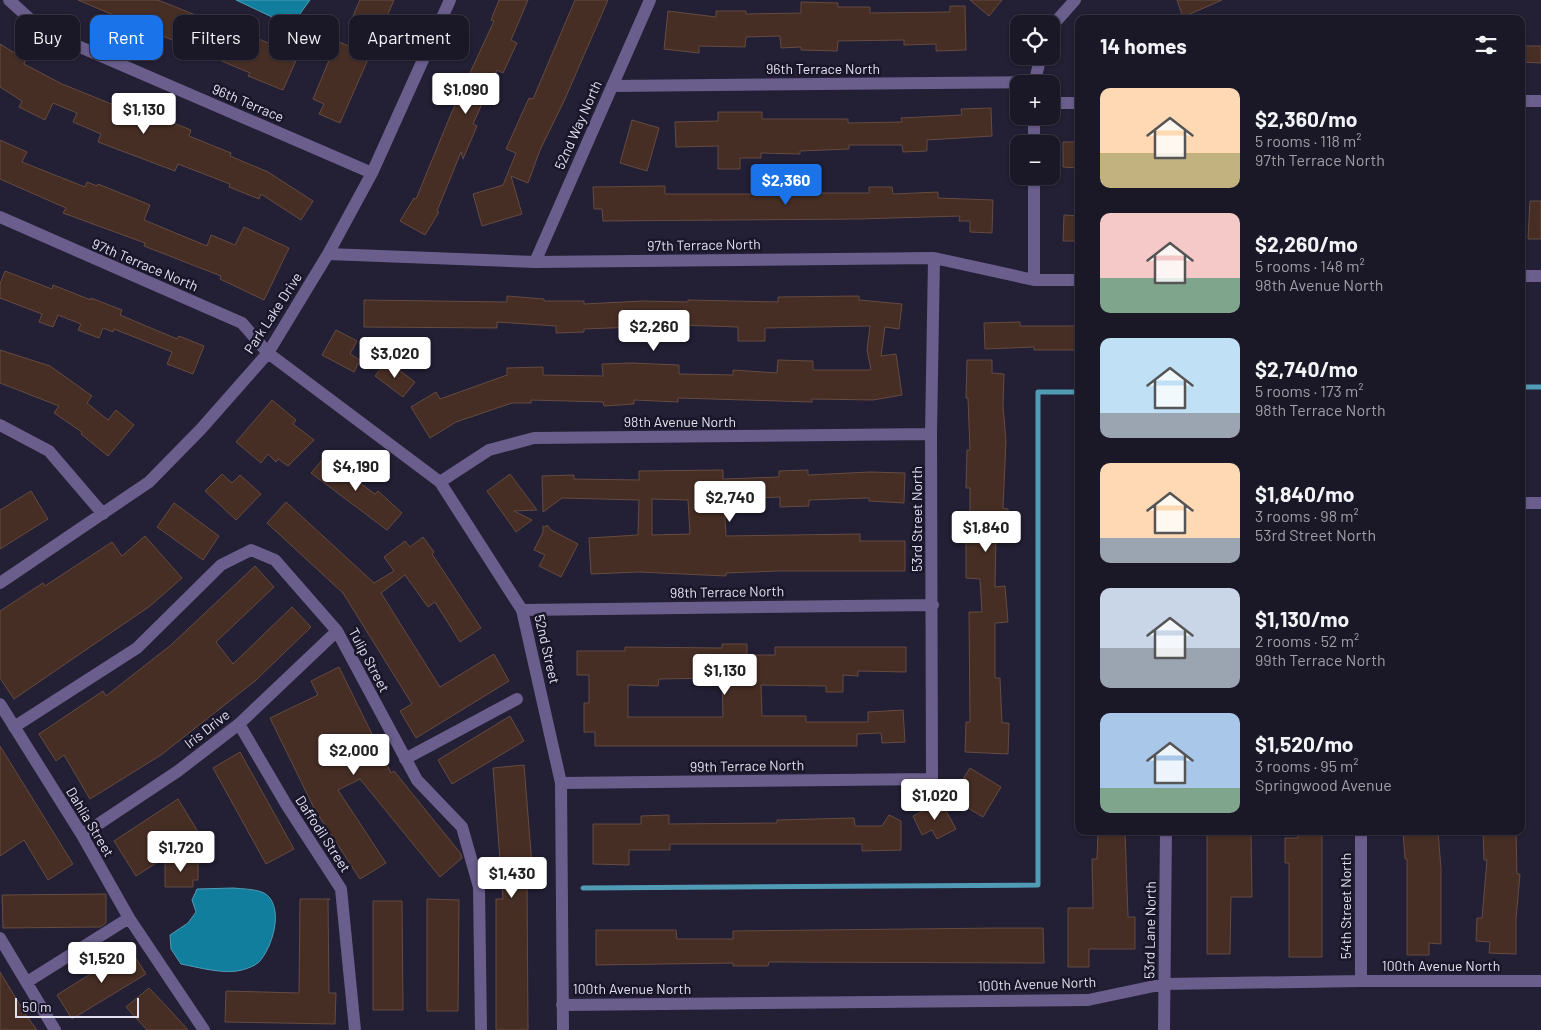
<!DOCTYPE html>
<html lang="en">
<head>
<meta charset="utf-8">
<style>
	:root { --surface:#1a1727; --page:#272433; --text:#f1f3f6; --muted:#9f9fa7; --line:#383644; --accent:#1a73e8 }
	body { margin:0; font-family:Barlow,sans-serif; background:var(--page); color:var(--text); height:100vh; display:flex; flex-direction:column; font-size:19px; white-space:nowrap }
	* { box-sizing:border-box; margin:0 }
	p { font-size:16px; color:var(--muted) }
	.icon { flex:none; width:28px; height:28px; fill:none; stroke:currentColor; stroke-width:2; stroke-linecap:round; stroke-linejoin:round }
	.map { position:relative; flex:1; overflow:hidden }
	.details { position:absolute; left:1075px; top:15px; width:450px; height:820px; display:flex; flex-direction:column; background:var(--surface); border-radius:10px; box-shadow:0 1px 4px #0004,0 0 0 1px var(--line) }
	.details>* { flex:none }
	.guide { position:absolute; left:15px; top:15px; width:475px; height:45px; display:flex; gap:10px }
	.fabs { position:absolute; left:1010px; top:15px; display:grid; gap:10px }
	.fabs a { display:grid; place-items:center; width:50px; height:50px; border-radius:10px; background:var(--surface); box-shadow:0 1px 4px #0004,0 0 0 1px var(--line); font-size:25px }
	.scale { position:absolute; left:15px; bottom:12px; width:124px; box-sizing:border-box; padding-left:5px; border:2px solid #e2e0ef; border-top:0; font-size:14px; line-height:18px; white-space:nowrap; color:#e2e0ef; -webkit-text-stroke:4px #19162a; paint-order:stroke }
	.price { position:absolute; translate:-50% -42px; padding:0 11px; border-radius:5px; background:#fff; color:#222; font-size:16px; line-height:32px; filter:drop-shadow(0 1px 2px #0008) }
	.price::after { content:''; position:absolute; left:50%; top:30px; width:15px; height:11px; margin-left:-8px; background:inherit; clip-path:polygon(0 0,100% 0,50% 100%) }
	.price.selected { background:var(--accent); color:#fff }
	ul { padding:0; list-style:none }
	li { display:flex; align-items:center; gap:15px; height:125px; padding:0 25px }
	li span { display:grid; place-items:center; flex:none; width:140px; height:100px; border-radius:10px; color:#555 }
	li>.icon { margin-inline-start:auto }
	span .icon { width:60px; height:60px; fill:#fffc; stroke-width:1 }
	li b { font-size:21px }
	h2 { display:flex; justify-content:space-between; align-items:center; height:60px; padding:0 25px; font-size:21px }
	.chip { padding:0 18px; border-radius:10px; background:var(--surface); box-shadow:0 1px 4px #0004,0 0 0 1px var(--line); font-size:18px; line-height:45px }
	.chip.selected { background:var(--accent); color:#fff }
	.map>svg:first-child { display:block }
	.water { fill:#117e9d; stroke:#509bb6 }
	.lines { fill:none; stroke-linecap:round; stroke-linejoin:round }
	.stream { stroke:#509bb6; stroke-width:5 }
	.building { fill:#462e25; stroke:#654b42; fill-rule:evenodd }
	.minor { stroke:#6a5e8c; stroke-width:12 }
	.labels { text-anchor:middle; stroke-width:5; stroke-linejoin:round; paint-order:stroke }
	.street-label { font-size:14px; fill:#e2e0ef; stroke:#19162a }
</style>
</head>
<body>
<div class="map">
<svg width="1541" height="1030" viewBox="0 0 1541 1030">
	<rect width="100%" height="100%" fill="#231f34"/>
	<path class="water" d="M 236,0 L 310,0 L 291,26 Z
		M 233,888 C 243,889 260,889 267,895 C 284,910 272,948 259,962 C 255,966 246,969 242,970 C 225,975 197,967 181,964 L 171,949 L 170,935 L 188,923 L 196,912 L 192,900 L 197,889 Z"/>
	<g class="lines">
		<path class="stream" d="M 1521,387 L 1541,387
			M 583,888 L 1038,885 L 1038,392 L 1079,392"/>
	</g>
	<path class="building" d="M 78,0 L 158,0 L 223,26 L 224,24 L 298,56 L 283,90 L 248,76 L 250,73 Z
		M 360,0 L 394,0 L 340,123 L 319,114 L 324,104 L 313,99 L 337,41 L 351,47 L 362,22 L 352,18 Z
		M 499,0 L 528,0 L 511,40 L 517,43 L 503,73 L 497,70 L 473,124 L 477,126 L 463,159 L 461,152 L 437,211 L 439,212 L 425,235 L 400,221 L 414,198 L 416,199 L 451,114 L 494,21 L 491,20 Z
		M 575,0 L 608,0 L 564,101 L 540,150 L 528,183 L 511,176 L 522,214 L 482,226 L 473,194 L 503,185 L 516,153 L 506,149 L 529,98 L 533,99 Z
		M 970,0 L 1002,0 L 989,16 Z
		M 1177,0 L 1222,0 L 1183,17 Z
		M 801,2 L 838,3 L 838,7 L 870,7 L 870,13 L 950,12 L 950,6 L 965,6 L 966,50 L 936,51 L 936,44 L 904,45 L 904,40 L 838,41 L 837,51 L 801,50 L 801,47 L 781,48 L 780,36 L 746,37 L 745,47 L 699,46 L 699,53 L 664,49 L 668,11 L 716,17 L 716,11 L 746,11 L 746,14 L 801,13 Z
		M 0,44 L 26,60 L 24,64 L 62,84 L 114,105 L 115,102 L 157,120 L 158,117 L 191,130 L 189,136 L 231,153 L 230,156 L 268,172 L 313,201 L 301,220 L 261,194 L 259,199 L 229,187 L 230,184 L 178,164 L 175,171 L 98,142 L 101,134 L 73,122 L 77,113 L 53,103 L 45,120 L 19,107 L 22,101 L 0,87 Z
		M 1521,46 L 1541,46 L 1541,63 L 1521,62 Z
		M 991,108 L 992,136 L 927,140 L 927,151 L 903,152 L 902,145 L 849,145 L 849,149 L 800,151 L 800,154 L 761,153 L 761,158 L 740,158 L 740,169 L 718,169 L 718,146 L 676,147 L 675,122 L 718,121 L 718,112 L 762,112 L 762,119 L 848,119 L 848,123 L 902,122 L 901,118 L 962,115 L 961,109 Z
		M 632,120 L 659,128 L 647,171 L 620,163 Z
		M 0,140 L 27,152 L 22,162 L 85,187 L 87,182 L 97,186 L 98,184 L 150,205 L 144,220 L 207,246 L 211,235 L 235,245 L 244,227 L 289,248 L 264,300 L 220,279 L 221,276 L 144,246 L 145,243 L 63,213 L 66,208 L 0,179 Z
		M 1063,142 L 1079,142 L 1079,168 L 1063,167 Z
		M 665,186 L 665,194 L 768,194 L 768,190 L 803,190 L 803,193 L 869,193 L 869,187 L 892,187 L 893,194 L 938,192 L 938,198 L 993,200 L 992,233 L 970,232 L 970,221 L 959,221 L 960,216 L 858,219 L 603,221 L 602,209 L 594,209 L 593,187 Z
		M 1530,201 L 1541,201 L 1541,239 L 1528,239 Z
		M 1064,215 L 1079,216 L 1079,241 L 1063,241 Z
		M 5,271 L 52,289 L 53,285 L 91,300 L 91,298 L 122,310 L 120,315 L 177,339 L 179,336 L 204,346 L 193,374 L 167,364 L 172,352 L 114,329 L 113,332 L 103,328 L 99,338 L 78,330 L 81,324 L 58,315 L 53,327 L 39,322 L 42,314 L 0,298 L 0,284 Z
		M 507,296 L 544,299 L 544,301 L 584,301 L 584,304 L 643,301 L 688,302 L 688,300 L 778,302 L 778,297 L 859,296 L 859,300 L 902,304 L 899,329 L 885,327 L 881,356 L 896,354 L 902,395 L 873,400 L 812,399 L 812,402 L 678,398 L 678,402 L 634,400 L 634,404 L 604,406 L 603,402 L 531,400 L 531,403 L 512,403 L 456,422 L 430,438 L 411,407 L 436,392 L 440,399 L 507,375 L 507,368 L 543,367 L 543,375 L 603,376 L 602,364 L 632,363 L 679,365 L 679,374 L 733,375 L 733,370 L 777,373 L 778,360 L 813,361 L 813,370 L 871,370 L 867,350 L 870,326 L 765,328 L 765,341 L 738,341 L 738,327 L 678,325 L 635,325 L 635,327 L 584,329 L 584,332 L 556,333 L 556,326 L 497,322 L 497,328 L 364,327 L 364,300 L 507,302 Z
		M 1020,322 L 1020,326 L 1079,326 L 1079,350 L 1034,350 L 1034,347 L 985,349 L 984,323 Z
		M 336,330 L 357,341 L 350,354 L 360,360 L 354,372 L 322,355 Z
		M 0,350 L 50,366 L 92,396 L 87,403 L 108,420 L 116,410 L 134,425 L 108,456 L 81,434 L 82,432 L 54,413 L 59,406 L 0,383 Z
		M 967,360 L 992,360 L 992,373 L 1004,374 L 1003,406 L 1006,441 L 1003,508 L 1008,509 L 1008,533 L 996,533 L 995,587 L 1005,586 L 1008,622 L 995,623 L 995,678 L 1000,678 L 1002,723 L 1009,723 L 1008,754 L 965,752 L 966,722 L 970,722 L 969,612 L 982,612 L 980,579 L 966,578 L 966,542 L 970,542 L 970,488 L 966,488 L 967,450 L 970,450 L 968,398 L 966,398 Z
		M 387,361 L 415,382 L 403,397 L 375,376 Z
		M 272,400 L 296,420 L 293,424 L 314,440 L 288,466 L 278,459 L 276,462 L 268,454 L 261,463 L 236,442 Z
		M 329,452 L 348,467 L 345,472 L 375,494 L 378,491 L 402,513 L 387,530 L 311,473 Z
		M 723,470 L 723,479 L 779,477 L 779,471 L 808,470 L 808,475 L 870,472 L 905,473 L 904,503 L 869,501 L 869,498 L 809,500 L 809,506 L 780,507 L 780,497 L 724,499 L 726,536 L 860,534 L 860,541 L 905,541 L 905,571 L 778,571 L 726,573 L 726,576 L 639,572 L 591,574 L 589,538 L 638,535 L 639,500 L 562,498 L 543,512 L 542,476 L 574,475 L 574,479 L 639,480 L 639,471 ZM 652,499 L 688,500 L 690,534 L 652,535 Z
		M 222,474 L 232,483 L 240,475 L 261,494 L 236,520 L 205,491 Z
		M 510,474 L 537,510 L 514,511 L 532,520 L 516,532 L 487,491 Z
		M 31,491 L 48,519 L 0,549 L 0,510 Z
		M 286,502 L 374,583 L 394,571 L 384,557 L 405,541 L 410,547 L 423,537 L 434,552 L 432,554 L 481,628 L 460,642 L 435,602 L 428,607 L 405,575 L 381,593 L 440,687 L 494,654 L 509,681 L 416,738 L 400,711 L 412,704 L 343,593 L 267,523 Z
		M 174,503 L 219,536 L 203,560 L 157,527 Z
		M 547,525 L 551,530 L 578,544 L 561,577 L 539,566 L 545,555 L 534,550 L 543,532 L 543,526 L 546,527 Z
		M 145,536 L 182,578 L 150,606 L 14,699 L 0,678 L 0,611 L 43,583 L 45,586 L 112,542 L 122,556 Z
		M 255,566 L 274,587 L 216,642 L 233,664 L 292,607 L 311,627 L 255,681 L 161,755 L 90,799 L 64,755 L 56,761 L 39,734 L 103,691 L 106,696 L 171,645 Z
		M 722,644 L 747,644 L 747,655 L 775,655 L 775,647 L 906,647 L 906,672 L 858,671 L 858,676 L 843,675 L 843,692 L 826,692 L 826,686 L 761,685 L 762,716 L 806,716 L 806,722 L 868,722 L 868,712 L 903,710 L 905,742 L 882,743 L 881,733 L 857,734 L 857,746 L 595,746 L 595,732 L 584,732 L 584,703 L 589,703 L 589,675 L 577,675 L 577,651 L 625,651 L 625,647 L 722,648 ZM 722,678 L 723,717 L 628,717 L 628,685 L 658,686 L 659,679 Z
		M 339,667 L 391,773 L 394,771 L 461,854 L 462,858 L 440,877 L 360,779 L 338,790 L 386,863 L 360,879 L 315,810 L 270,718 L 318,695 L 311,681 Z
		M 510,716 L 524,741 L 452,784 L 438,760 Z
		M 0,746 L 73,864 L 48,880 L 24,840 L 0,856 Z
		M 240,752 L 294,849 L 266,864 L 213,768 Z
		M 524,765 L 533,878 L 527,878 L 528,1030 L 496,1030 L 496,899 L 503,899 L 493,768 Z
		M 970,768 L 1001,787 L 983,817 L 951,798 Z
		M 178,799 L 200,835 L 136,876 L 114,841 Z
		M 941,802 L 956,829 L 937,839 L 932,830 L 922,835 L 913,816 Z
		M 669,815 L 669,824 L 777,823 L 777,820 L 854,818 L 855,826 L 882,826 L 889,815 L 901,821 L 901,850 L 862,851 L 862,844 L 670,844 L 670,850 L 629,850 L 629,865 L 593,864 L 593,824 L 641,824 L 641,816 Z
		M 1098,831 L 1125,831 L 1128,917 L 1135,917 L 1135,949 L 1089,949 L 1089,967 L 1068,967 L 1068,908 L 1093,908 L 1092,859 L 1097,859 Z
		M 1207,831 L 1251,831 L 1252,897 L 1231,897 L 1230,954 L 1207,954 Z
		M 1298,831 L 1322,831 L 1322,957 L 1289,957 L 1289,863 L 1285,863 L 1285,838 L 1298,838 Z
		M 1403,831 L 1438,831 L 1441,869 L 1441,944 L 1429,943 L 1429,955 L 1407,955 L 1407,859 L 1405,859 Z
		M 1483,831 L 1516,831 L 1517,874 L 1520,874 L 1516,919 L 1516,954 L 1489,953 L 1490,942 L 1476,941 L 1477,918 L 1482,918 L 1487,860 L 1484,860 Z
		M 165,860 L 198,860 L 198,880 L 193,880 L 193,887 L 165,887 Z
		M 106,894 L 106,923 L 100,927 L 3,928 L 2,895 Z
		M 300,899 L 330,899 L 328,900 L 329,993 L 336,993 L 335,1024 L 225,1022 L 226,991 L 299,993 Z
		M 427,899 L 459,900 L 458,1011 L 427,1011 Z
		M 373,901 L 402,901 L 403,1010 L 373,1010 Z
		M 998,928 L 1043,928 L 1044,963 L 769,962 L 768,966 L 733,966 L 733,963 L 596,965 L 596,930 L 676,930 L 677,939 L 733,939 L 733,931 Z
		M 130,949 L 146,974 L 72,1019 L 57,995 Z
		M 0,972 L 26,1015 L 37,1030 L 0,1030 Z
		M 149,988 L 169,1009 L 188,1030 L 147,1030 L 126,1007 Z"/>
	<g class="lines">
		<path class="minor" d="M 9,0 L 43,31 L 372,173
			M 1051,27 L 1075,0
			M 1034,84 L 1041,56
			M 612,86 L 1034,82
			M 1521,101 L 1541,101
			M 1051,103 L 1079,103
			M 1034,116 L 1034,144
			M 1034,176 L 1034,280
			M 0,217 L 242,323 L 268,353 L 440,482 L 522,610 L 561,783 L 563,1030
			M 328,254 L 535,262 L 934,258 L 1034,280 L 1079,280
			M 535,262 L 650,0
			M 1521,276 L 1541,276
			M 0,425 L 49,451 L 103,514
			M 440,482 L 489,450 L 534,438 L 931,434
			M 1521,503 L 1541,503
			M 0,583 L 149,482 L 201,429 L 268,353 L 328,254 L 372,173 L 450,0
			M 522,610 L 933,605
			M 0,704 L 82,835 L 129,918 L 204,1030
			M 239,724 L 286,804 L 341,889 L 355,1030
			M 14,727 L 137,648 L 221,565 L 251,550 L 275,560 L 337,631 L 417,780 L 462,827 L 479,887 L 481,1030
			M 405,759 L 517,699
			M 561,783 L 932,779 L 931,434 L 934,258
			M 1361,831 L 1361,981
			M 82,835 L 178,771 L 239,724 L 337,631
			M 0,938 L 55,1030
			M 27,982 L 129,918
			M 562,1005 L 1088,1000 L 1164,984 L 1361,981 L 1541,981
			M 1164,1030 L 1166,831"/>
	</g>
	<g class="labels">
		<g class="street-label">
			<text x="823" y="74">96th Terrace North</text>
			<text transform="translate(248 103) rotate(23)" y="5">96th Terrace</text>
			<text transform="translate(578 125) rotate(-66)" y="5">52nd Way North</text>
			<text transform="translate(704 245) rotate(-1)" y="5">97th Terrace North</text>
			<text transform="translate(145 265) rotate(23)" y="5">97th Terrace North</text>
			<text transform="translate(273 313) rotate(-57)" y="5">Park Lake Drive</text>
			<text x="680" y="427">98th Avenue North</text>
			<text transform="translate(917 519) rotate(-90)" y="5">53rd Street North</text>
			<text transform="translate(727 592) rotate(-1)" y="5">98th Terrace North</text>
			<text transform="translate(547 649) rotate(77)" y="5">52nd Street</text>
			<text transform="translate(369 660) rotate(62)" y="5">Tulip Street</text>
			<text transform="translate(207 729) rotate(-38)" y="5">Iris Drive</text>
			<text transform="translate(747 766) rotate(-1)" y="5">99th Terrace North</text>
			<text transform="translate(90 822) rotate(59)" y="5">Dahlia Street</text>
			<text transform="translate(323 834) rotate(57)" y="5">Daffodil Street</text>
			<text transform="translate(1346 906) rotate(-90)" y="5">54th Street North</text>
			<text transform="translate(1150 930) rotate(-89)" y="5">53rd Lane North</text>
			<text x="1441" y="971">100th Avenue North</text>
			<text transform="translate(1037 984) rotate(-2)" y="5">100th Avenue North</text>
			<text x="632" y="994">100th Avenue North</text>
		</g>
	</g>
</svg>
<div class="fabs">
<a><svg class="icon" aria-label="locate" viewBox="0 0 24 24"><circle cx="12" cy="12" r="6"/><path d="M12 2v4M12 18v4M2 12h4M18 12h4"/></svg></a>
<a>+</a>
<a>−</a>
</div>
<div class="scale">50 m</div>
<b class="price" style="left:466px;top:115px">$1,090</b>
<b class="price" style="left:144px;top:135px">$1,130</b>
<b class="price selected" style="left:786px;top:206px">$2,360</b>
<b class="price" style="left:654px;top:352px">$2,260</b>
<b class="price" style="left:395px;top:379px">$3,020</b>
<b class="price" style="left:356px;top:492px">$4,190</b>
<b class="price" style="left:730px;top:523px">$2,740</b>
<b class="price" style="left:986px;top:553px">$1,840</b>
<b class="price" style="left:725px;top:696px">$1,130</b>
<b class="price" style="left:354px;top:776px">$2,000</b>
<b class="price" style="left:935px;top:821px">$1,020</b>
<b class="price" style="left:181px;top:873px">$1,720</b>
<b class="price" style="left:512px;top:899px">$1,430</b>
<b class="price" style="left:102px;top:984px">$1,520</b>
<div class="guide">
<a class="chip">Buy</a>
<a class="chip selected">Rent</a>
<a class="chip">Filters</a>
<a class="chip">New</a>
<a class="chip">Apartment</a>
</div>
<section class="details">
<h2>14 homes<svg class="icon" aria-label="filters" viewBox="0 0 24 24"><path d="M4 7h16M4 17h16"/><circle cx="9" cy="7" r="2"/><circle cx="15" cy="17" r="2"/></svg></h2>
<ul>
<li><span style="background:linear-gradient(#ffd9b3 65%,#c2b280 0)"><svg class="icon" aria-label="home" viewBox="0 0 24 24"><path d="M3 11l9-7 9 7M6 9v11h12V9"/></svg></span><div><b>$2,360/mo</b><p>5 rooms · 118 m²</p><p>97th Terrace North</p></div></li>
<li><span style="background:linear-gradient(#f6c9c9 65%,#7fa58c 0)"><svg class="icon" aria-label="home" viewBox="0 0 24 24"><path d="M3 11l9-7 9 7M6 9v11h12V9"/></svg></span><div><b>$2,260/mo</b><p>5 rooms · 148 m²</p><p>98th Avenue North</p></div></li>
<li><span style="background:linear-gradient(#bfe0f5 75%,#9aa5b1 0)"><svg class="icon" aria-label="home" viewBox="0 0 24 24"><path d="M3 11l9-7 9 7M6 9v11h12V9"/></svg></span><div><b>$2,740/mo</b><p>5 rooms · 173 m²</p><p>98th Terrace North</p></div></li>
<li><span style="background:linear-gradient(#ffd9b3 75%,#9aa5b1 0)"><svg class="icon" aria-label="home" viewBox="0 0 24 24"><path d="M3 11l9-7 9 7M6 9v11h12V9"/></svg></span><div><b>$1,840/mo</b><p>3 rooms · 98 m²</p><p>53rd Street North</p></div></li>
<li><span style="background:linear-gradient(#c9d6e8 60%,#9aa5b1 0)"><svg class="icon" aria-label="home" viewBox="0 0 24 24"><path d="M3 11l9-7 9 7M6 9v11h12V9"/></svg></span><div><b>$1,130/mo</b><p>2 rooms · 52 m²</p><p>99th Terrace North</p></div></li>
<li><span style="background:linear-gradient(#a9c7e8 75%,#7fa58c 0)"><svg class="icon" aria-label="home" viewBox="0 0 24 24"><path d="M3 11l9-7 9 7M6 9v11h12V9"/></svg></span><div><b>$1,520/mo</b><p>3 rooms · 95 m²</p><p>Springwood Avenue</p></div></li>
</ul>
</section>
</div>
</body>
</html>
